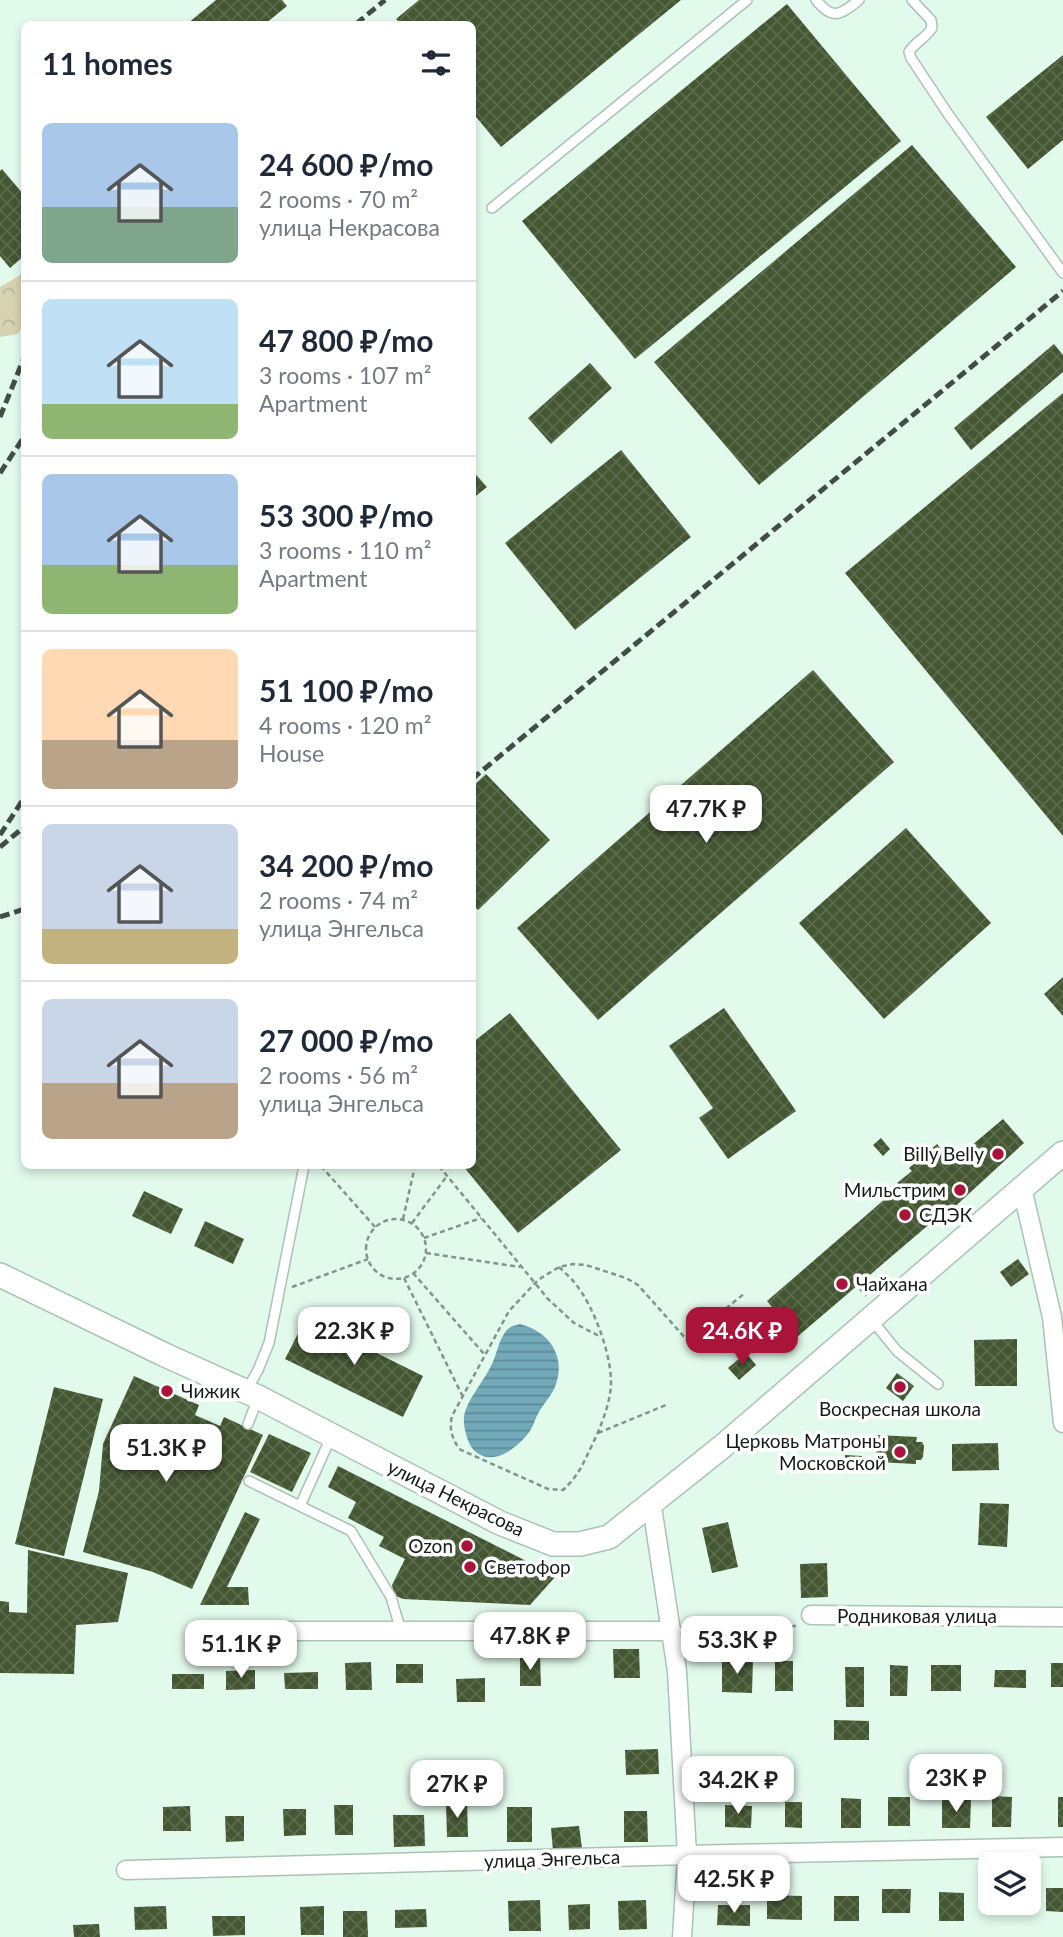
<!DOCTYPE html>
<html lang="en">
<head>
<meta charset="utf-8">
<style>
	:root { --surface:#fff; --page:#f6f6f7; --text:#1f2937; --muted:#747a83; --line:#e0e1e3; --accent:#aa133a }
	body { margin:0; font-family:Lato,sans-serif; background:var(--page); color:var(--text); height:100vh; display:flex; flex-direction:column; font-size:26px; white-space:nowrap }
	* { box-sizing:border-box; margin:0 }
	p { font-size:23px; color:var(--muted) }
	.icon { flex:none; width:38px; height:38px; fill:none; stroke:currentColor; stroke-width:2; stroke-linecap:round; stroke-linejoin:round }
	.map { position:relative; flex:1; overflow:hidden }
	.panel { position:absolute; left:21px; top:21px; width:455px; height:1148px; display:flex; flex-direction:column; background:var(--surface); border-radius:10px; box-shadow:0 4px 10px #0003 }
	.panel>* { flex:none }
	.fabs { position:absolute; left:978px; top:1852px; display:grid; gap:14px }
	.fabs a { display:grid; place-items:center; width:63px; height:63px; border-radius:10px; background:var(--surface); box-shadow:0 4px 10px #0003; font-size:35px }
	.price { position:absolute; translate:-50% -60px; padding:0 16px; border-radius:14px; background:#fff; color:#222; font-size:23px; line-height:46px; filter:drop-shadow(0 2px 4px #0008) }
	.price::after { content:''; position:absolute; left:50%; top:42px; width:21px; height:16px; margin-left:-10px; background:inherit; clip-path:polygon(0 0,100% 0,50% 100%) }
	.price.active { background:var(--accent); color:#fff }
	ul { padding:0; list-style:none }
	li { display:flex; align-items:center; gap:21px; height:175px; padding:0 21px }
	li+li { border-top:2px solid var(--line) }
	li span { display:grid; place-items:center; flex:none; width:196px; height:140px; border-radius:10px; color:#555 }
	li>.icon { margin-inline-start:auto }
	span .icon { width:84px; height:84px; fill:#fffc; stroke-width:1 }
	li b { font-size:30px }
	h2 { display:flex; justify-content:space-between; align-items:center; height:84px; padding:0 21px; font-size:30px }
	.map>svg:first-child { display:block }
	.forest { fill:url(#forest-crowns) }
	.water { fill:url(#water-rules) }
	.building { fill:url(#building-cross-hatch) }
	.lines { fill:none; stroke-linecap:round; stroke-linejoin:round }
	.service-casing { stroke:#abc2b5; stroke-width:12 }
	.minor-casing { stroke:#abc2b5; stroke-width:21 }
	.tertiary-casing { stroke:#abc2b5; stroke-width:26 }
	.path { stroke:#83948a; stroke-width:2.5; stroke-dasharray:5 3.5; stroke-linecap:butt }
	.service { stroke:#fff; stroke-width:9 }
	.minor { stroke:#fff; stroke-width:18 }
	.tertiary { stroke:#fff; stroke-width:23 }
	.rail { stroke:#424d46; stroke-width:5; stroke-dasharray:10 5; stroke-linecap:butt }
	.poi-dot { fill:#aa133a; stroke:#fff; stroke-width:2.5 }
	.labels { text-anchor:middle; stroke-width:7; stroke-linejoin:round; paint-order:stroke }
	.poi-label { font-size:19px; fill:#141c17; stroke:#fff; text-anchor:end }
	.street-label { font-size:19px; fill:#141c17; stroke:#fff }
</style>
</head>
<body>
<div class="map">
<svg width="1063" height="1937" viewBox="0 0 1063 1937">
	<defs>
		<pattern id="forest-crowns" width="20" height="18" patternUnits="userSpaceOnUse" patternTransform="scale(1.75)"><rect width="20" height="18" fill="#d7d3b0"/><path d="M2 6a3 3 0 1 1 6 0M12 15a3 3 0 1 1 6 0" fill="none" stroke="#b8b597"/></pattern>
		<pattern id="water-rules" width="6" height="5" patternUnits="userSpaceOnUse" patternTransform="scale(1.75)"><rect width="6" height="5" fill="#73aaba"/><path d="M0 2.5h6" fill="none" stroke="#5d8a96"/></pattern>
		<pattern id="building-cross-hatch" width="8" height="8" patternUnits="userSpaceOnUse" patternTransform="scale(1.75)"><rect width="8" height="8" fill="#445732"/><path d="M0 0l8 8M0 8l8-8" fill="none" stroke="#5b6b4d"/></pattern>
	</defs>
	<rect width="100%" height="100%" fill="#e2faec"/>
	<path class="forest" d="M 24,273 L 24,324 L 18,334 L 0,337 L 0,287 Z"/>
	<path class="water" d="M 520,1324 C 548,1331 566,1355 556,1384 C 553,1394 544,1403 539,1412 C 535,1418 534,1425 530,1431 C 518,1448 490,1470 472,1448 C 467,1441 463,1426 464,1417 C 466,1401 484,1381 491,1366 C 497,1355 498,1341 506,1331 C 510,1326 514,1326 520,1324 Z"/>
	<path class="building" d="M 216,0 L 282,0 L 287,6 L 265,24 L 187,24 Z
		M 419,0 L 681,0 L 501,147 L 472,112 L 472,24 L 400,24 L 396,19 Z
		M 787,4 L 901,141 L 635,359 L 522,221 Z
		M 1063,55 L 1063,140 L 1028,169 L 986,117 Z
		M 912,145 L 1016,267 L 759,485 L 654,362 Z
		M 2,169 L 24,195 L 24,256 L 10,268 L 0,256 L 0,171 Z
		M 1054,344 L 1063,355 L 1063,372 L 971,450 L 954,428 Z
		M 590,363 L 612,388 L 551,444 L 528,418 Z
		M 1063,393 L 1063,836 L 845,573 Z
		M 621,450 L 691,537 L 575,630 L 505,543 Z
		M 472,470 L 487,487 L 472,499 Z
		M 813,670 L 894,762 L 598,1020 L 517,928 Z
		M 486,774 L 550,840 L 478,910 L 472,904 L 472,787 Z
		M 906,828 L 991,923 L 884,1019 L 799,923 Z
		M 1063,977 L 1063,1016 L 1044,994 Z
		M 724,1008 L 796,1111 L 728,1159 L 699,1118 L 713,1108 L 669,1046 Z
		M 510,1013 L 621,1150 L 518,1233 L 463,1166 L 472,1166 L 472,1043 Z
		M 1003,1119 L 1024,1143 L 948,1213 L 946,1210 L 797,1337 L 767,1301 L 900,1186 L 897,1183 L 912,1171 L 909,1168 L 937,1144 L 952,1162 Z
		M 881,1138 L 890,1149 L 883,1156 L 873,1145 Z
		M 144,1191 L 183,1209 L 171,1234 L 132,1216 Z
		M 205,1221 L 244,1239 L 233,1264 L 194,1246 Z
		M 1018,1259 L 1029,1274 L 1011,1287 L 1000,1272 Z
		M 306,1318 L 423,1376 L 403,1417 L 285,1359 Z
		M 1017,1339 L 1017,1386 L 975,1386 L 974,1340 Z
		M 746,1353 L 756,1365 L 739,1380 L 728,1368 Z
		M 897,1373 L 914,1386 L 903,1401 L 886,1388 Z
		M 134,1376 L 199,1405 L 195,1415 L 220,1426 L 224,1417 L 263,1435 L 192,1589 L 153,1572 L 83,1552 L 99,1491 L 103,1444 Z
		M 54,1387 L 103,1399 L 64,1556 L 15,1544 Z
		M 269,1434 L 311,1453 L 292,1492 L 250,1472 Z
		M 877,1435 L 917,1437 L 916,1442 L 922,1442 L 924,1446 L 923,1457 L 921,1460 L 916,1460 L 916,1464 L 876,1462 Z
		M 998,1443 L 999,1470 L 952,1471 L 952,1444 Z
		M 845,1455 L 862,1456 L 862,1472 L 845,1472 Z
		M 338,1466 L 556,1576 L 530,1605 L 403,1599 L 394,1595 L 392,1585 L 405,1559 L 379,1546 L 384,1537 L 348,1518 L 356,1502 L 328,1487 Z
		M 980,1503 L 1009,1504 L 1007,1547 L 978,1545 Z
		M 245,1512 L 260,1519 L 227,1587 L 248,1587 L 249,1605 L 200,1605 Z
		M 728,1522 L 738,1567 L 712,1573 L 702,1528 Z
		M 28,1550 L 128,1573 L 118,1622 L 76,1625 L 74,1674 L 0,1673 L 0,1601 L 9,1602 L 9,1612 L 27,1613 Z
		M 827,1563 L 828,1597 L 801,1598 L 800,1564 Z
		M 613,1649 L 639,1649 L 640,1678 L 614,1678 Z
		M 520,1657 L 540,1657 L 541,1686 L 520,1686 Z
		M 722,1659 L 753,1659 L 752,1693 L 722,1692 Z
		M 775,1661 L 793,1661 L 793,1691 L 775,1691 Z
		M 371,1662 L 372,1690 L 346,1690 L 345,1663 Z
		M 1051,1663 L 1063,1663 L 1063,1687 L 1051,1687 Z
		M 396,1664 L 423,1664 L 423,1683 L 396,1683 Z
		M 890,1665 L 908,1666 L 907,1696 L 890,1696 Z
		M 931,1665 L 961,1665 L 961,1691 L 931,1691 Z
		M 845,1667 L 864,1667 L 864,1707 L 846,1707 Z
		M 255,1670 L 255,1689 L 226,1690 L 226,1671 Z
		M 995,1670 L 1026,1670 L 1026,1688 L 994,1687 Z
		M 318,1672 L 318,1689 L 285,1689 L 284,1673 Z
		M 172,1674 L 204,1674 L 204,1689 L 172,1689 Z
		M 485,1678 L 485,1702 L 457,1702 L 456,1679 Z
		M 834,1720 L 869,1721 L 869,1740 L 834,1740 Z
		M 658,1749 L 659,1774 L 626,1775 L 625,1750 Z
		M 992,1796 L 1012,1797 L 1011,1827 L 992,1827 Z
		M 888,1797 L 910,1797 L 910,1826 L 888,1826 Z
		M 1058,1797 L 1063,1797 L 1063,1827 L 1058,1827 Z
		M 841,1798 L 861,1799 L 861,1828 L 841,1828 Z
		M 942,1800 L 971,1800 L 970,1828 L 942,1828 Z
		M 446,1802 L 467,1802 L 468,1837 L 447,1837 Z
		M 785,1802 L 802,1802 L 802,1828 L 785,1827 Z
		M 334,1805 L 353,1805 L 353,1835 L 335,1835 Z
		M 725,1805 L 752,1806 L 751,1828 L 725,1827 Z
		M 190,1806 L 191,1831 L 163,1831 L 163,1807 Z
		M 507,1807 L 532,1807 L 532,1842 L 507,1842 Z
		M 283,1809 L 306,1809 L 306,1835 L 284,1836 Z
		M 624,1811 L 647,1811 L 648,1842 L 624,1842 Z
		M 393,1815 L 424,1815 L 425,1846 L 394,1847 Z
		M 225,1816 L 244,1816 L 244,1841 L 226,1842 Z
		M 579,1826 L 582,1848 L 553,1851 L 551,1828 Z
		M 1046,1888 L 1063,1888 L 1063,1912 L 1046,1911 Z
		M 882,1889 L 911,1889 L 910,1913 L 882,1913 Z
		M 939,1892 L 964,1893 L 964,1921 L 939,1921 Z
		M 767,1895 L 802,1896 L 802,1920 L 767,1919 Z
		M 834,1896 L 859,1896 L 859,1921 L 834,1921 Z
		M 540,1900 L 541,1931 L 509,1931 L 508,1901 Z
		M 646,1900 L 647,1929 L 619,1930 L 618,1901 Z
		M 993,1902 L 1019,1902 L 1019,1909 L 993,1909 Z
		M 590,1904 L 590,1929 L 569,1930 L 568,1905 Z
		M 718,1905 L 750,1905 L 750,1926 L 717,1925 Z
		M 166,1906 L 167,1929 L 135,1930 L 134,1907 Z
		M 324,1906 L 324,1935 L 301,1935 L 300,1907 Z
		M 426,1909 L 427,1927 L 395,1928 L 395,1910 Z
		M 343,1911 L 367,1911 L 368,1937 L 343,1937 Z
		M 212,1916 L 245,1916 L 245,1935 L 213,1936 Z
		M 99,1924 L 100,1937 L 74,1937 L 73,1925 Z"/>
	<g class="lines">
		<g class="service-casing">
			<path id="service" d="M 816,0 C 833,21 840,15 859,0
				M 912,0 L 931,20 L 932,28 C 926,38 915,42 909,52 L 911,58 L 948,114 L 1063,273
				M 492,208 L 747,0
				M 872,1320 L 897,1351 L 938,1384
				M 247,1390 L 258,1370 L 269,1343 L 304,1166
				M 248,1424 L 258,1398
				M 249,1481 L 351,1531 L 391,1597 L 401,1631
				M 300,1506 L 331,1437"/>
		</g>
		<g class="minor-casing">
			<path id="minor" d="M 1022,1188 L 1052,1317 L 1063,1423
				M 650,1503 L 653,1513 L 677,1671 L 687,1855 L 682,1937
				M 811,1615 L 1063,1617
				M 228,1631 L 672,1631
				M 126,1870 L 687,1855 L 1063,1847"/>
		</g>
		<g class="tertiary-casing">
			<path id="tertiary" d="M 0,1275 L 165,1355 L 258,1397 L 500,1523 L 553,1544 L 580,1544 L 609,1537 L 723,1446 L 1063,1153"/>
		</g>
		<path class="path" d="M 321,1166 L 375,1227
			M 439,1166 L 548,1299 L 574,1323 L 601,1337
			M366 1249a30 30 0 1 1 60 0a30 30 0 1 1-60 0Z
			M 403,1219 L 415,1166
			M 412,1223 L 447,1176
			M 424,1238 L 481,1218
			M 426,1253 L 520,1267
			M 559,1267 C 564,1272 570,1277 574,1282 C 594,1305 616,1364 610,1394 C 607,1411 600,1429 592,1445 C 583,1464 579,1475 563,1490 L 548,1489 L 459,1449 C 452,1437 449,1430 452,1416 L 509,1311 L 538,1280 L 559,1267 L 573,1264 L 586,1265 L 626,1278 L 638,1285 L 687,1340 L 745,1293
			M 413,1273 L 485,1355
			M 404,1278 L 463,1397
			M 292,1287 L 368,1259
			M 860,1289 L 866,1296
			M 598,1433 L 666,1405
			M 689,1630 L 798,1626"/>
		<use href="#service" class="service"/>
		<use href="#minor" class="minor"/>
		<use href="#tertiary" class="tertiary"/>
		<path class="rail" d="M 356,24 L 385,0
			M 0,417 L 24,358
			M 0,473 L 24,437
			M 472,779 L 1063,291
			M 0,835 L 24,798
			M 0,847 L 24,827
			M 0,917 L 24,909"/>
	</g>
	<g class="poi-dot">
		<circle cx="998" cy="1154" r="7"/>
		<circle cx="960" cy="1190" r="7"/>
		<circle cx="905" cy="1215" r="7"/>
		<circle cx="842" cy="1284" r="7"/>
		<circle cx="900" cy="1387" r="7"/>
		<circle cx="167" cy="1391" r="7"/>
		<circle cx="900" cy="1452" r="7"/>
		<circle cx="467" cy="1546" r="7"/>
		<circle cx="470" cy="1567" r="7"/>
	</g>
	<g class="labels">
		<g class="poi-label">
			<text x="984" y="1161">Billy Belly</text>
			<text x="946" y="1197">Мильстрим</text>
			<text x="919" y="1222" text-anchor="start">СДЭК</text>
			<text x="856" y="1291" text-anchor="start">Чайхана</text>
			<text x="181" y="1398" text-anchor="start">Чижик</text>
			<text x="900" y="1416" text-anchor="middle">Воскресная школа</text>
			<text x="886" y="1448">Церковь Матроны<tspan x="886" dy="22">Московской</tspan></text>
			<text x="453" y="1553">Ozon</text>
			<text x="484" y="1574" text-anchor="start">Светофор</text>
		</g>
		<g class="street-label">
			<text transform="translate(456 1498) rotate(26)" y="7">улица Некрасова</text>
			<text x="917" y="1623">Родниковая улица</text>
			<text transform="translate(552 1859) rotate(-2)" y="7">улица Энгельса</text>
		</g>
	</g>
</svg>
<div class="fabs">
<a><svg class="icon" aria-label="layers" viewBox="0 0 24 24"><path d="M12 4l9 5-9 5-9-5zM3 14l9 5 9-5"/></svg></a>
</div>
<b class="price" style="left:706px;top:845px">47.7K ₽</b>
<b class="price" style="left:354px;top:1367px">22.3K ₽</b>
<b class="price active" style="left:742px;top:1367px">24.6K ₽</b>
<b class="price" style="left:166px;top:1484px">51.3K ₽</b>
<b class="price" style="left:530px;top:1672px">47.8K ₽</b>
<b class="price" style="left:737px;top:1676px">53.3K ₽</b>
<b class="price" style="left:241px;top:1680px">51.1K ₽</b>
<b class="price" style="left:956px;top:1814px">23K ₽</b>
<b class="price" style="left:738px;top:1816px">34.2K ₽</b>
<b class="price" style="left:457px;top:1820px">27K ₽</b>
<b class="price" style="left:734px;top:1915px">42.5K ₽</b>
<section class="panel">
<h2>11 homes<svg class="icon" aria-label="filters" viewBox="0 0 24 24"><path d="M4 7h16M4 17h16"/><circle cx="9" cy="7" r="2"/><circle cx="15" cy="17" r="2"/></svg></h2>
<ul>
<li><span style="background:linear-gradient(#a9c7e8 60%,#7fa58c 0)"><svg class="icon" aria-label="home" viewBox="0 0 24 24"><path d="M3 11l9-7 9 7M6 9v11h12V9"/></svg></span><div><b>24 600 ₽/mo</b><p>2 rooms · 70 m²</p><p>улица Некрасова</p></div></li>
<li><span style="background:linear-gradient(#bfe0f5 75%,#8fb573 0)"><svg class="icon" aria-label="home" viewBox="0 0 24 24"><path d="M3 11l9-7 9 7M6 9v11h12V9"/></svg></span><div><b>47 800 ₽/mo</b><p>3 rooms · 107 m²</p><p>Apartment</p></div></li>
<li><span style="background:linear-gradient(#a9c7e8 65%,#8fb573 0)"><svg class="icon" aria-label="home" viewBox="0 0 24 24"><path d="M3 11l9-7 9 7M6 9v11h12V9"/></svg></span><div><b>53 300 ₽/mo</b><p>3 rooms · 110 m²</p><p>Apartment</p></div></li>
<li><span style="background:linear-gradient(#ffd9b3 65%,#b9a48a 0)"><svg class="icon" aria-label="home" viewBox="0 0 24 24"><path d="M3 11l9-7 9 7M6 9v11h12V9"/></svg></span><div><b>51 100 ₽/mo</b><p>4 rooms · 120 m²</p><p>House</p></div></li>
<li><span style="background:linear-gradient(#c9d6e8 75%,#c2b280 0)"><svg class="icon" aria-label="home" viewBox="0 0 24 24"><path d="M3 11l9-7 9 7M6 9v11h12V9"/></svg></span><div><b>34 200 ₽/mo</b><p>2 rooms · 74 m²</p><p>улица Энгельса</p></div></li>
<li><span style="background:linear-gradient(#c9d6e8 60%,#b9a48a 0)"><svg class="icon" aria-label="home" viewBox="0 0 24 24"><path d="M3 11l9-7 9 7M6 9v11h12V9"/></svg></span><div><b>27 000 ₽/mo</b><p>2 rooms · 56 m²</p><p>улица Энгельса</p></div></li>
</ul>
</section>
</div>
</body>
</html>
